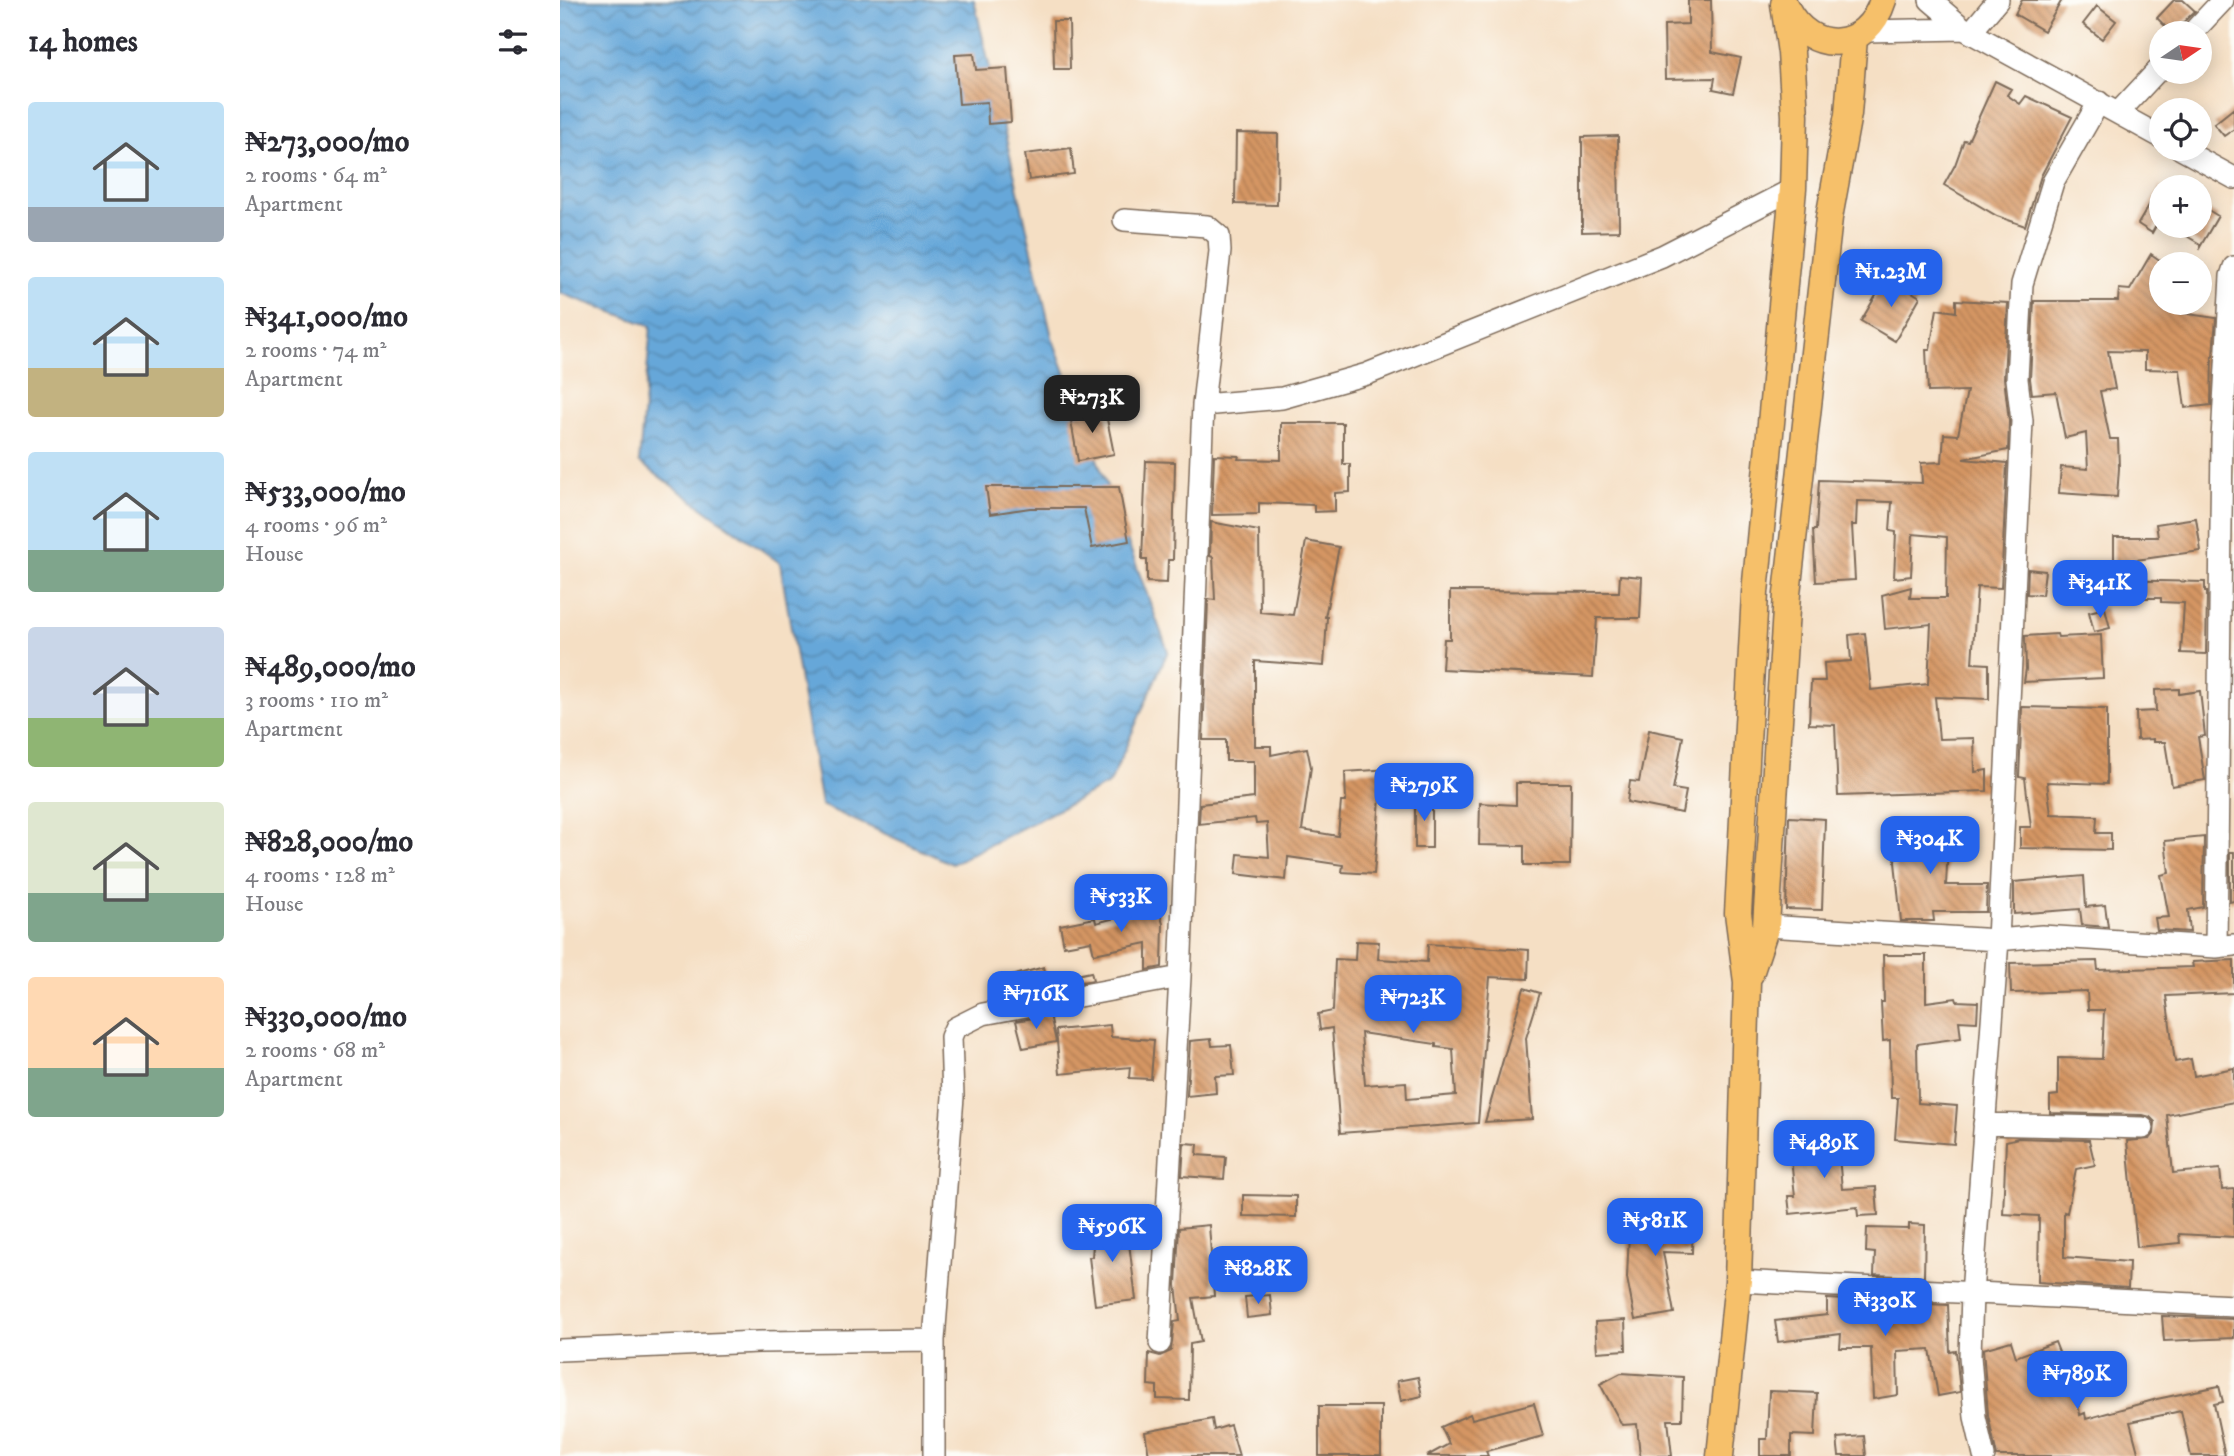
<!DOCTYPE html>
<html lang="en">
<head>
<meta charset="utf-8">
<style>
	:root { --surface:#fff; --page:#f7f7f7; --text:#2b2b33; --muted:#7c7c81; --accent:#2563eb }
	body { margin:0; font-family:"IM FELL DW Pica",serif; background:var(--page); color:var(--text); height:100vh; display:flex; flex-direction:column; font-size:26px; white-space:nowrap }
	* { box-sizing:border-box; margin:0 }
	p { font-size:23px; color:var(--muted) }
	.icon { flex:none; width:38px; height:38px; fill:none; stroke:currentColor; stroke-width:2; stroke-linecap:round; stroke-linejoin:round }
	.map { position:relative; flex:1; overflow:hidden }
	.details { display:flex; flex-direction:column; background:var(--surface); width:560px }
	.details>* { flex:none }
	.needle { width:46px; rotate:77deg }
	.tools { position:absolute; left:1589px; top:21px; display:grid; gap:14px }
	.tools a { display:grid; place-items:center; width:63px; height:63px; border-radius:50%; background:var(--surface); box-shadow:0 4px 18px #0003; font-size:35px }
	.price { position:absolute; translate:-50% -60px; padding:0 16px; border-radius:14px; background:var(--accent); color:#fff; font-size:23px; line-height:46px; filter:drop-shadow(0 2px 4px #0008) }
	.price::after { content:''; position:absolute; left:50%; top:42px; width:21px; height:16px; margin-left:-10px; background:inherit; clip-path:polygon(0 0,100% 0,50% 100%) }
	.price.selected { background:#222; color:#fff }
	ul { padding:0; list-style:none }
	li { display:flex; align-items:center; gap:21px; height:175px; padding:0 28px }
	li span { display:grid; place-items:center; flex:none; width:196px; height:140px; border-radius:7px; color:#555 }
	li>.icon { margin-inline-start:auto }
	span .icon { width:84px; height:84px; fill:#fffc; stroke-width:1 }
	li b { font-size:30px }
	h2 { display:flex; justify-content:space-between; align-items:center; height:84px; padding:0 28px; font-size:30px }
	main { display:flex; flex:1; min-height:0 }
	.map>svg:first-child { display:block }
	.water { fill:url(#water-waves); stroke:#50687c; stroke-width:2 }
	.building { fill:url(#building-back-hatch); fill-rule:evenodd }
	.lines { fill:none; stroke-linecap:round; stroke-linejoin:round }
	.minor-casing { stroke:#7c6958; stroke-width:24 }
	.major-casing { stroke:#7c6958; stroke-width:29 }
	.minor { stroke:#fff; stroke-width:21 }
	.major { stroke:#f6c06b; stroke-width:26 }
</style>
</head>
<body>
<main>
<section class="details">
<h2>14 homes<svg class="icon" aria-label="filters" viewBox="0 0 24 24"><path d="M4 7h16M4 17h16"/><circle cx="9" cy="7" r="2"/><circle cx="15" cy="17" r="2"/></svg></h2>
<ul>
<li><span style="background:linear-gradient(#bfe0f5 75%,#9aa5b1 0)"><svg class="icon" aria-label="home" viewBox="0 0 24 24"><path d="M3 11l9-7 9 7M6 9v11h12V9"/></svg></span><div><b>₦273,000/mo</b><p>2 rooms · 64 m²</p><p>Apartment</p></div></li>
<li><span style="background:linear-gradient(#bfe0f5 65%,#c2b280 0)"><svg class="icon" aria-label="home" viewBox="0 0 24 24"><path d="M3 11l9-7 9 7M6 9v11h12V9"/></svg></span><div><b>₦341,000/mo</b><p>2 rooms · 74 m²</p><p>Apartment</p></div></li>
<li><span style="background:linear-gradient(#bfe0f5 70%,#7fa58c 0)"><svg class="icon" aria-label="home" viewBox="0 0 24 24"><path d="M3 11l9-7 9 7M6 9v11h12V9"/></svg></span><div><b>₦533,000/mo</b><p>4 rooms · 96 m²</p><p>House</p></div></li>
<li><span style="background:linear-gradient(#c9d6e8 65%,#8fb573 0)"><svg class="icon" aria-label="home" viewBox="0 0 24 24"><path d="M3 11l9-7 9 7M6 9v11h12V9"/></svg></span><div><b>₦489,000/mo</b><p>3 rooms · 110 m²</p><p>Apartment</p></div></li>
<li><span style="background:linear-gradient(#dfe7d0 65%,#7fa58c 0)"><svg class="icon" aria-label="home" viewBox="0 0 24 24"><path d="M3 11l9-7 9 7M6 9v11h12V9"/></svg></span><div><b>₦828,000/mo</b><p>4 rooms · 128 m²</p><p>House</p></div></li>
<li><span style="background:linear-gradient(#ffd9b3 65%,#7fa58c 0)"><svg class="icon" aria-label="home" viewBox="0 0 24 24"><path d="M3 11l9-7 9 7M6 9v11h12V9"/></svg></span><div><b>₦330,000/mo</b><p>2 rooms · 68 m²</p><p>Apartment</p></div></li>
</ul>
</section>
<div class="map">
<svg width="1674" height="1456" viewBox="0 0 1674 1456">
	<defs>
		<pattern id="water-waves" width="16" height="10" patternUnits="userSpaceOnUse" patternTransform="scale(1.75)"><rect width="16" height="10" fill="#66a7d9"/><path d="M0 5q4-4 8 0t8 0" fill="none" stroke="#5588af"/></pattern>
		<pattern id="building-back-hatch" width="6" height="6" patternUnits="userSpaceOnUse" patternTransform="scale(1.75)"><rect width="6" height="6" fill="#d59663"/><path d="M-1 5l2 2M0 0l6 6M5-1l2 2" fill="none" stroke="#ae7b51"/></pattern>
	</defs>
	<rect width="100%" height="100%" fill="#fdfcf7"/>
	<filter id="ink" filterUnits="userSpaceOnUse"><feTurbulence type="fractalNoise" baseFrequency=".0143" numOctaves="2"/><feDisplacementMap in="SourceGraphic" scale="14" xChannelSelector="R" yChannelSelector="G"/><feConvolveMatrix kernelMatrix="1 2 1 2 8 2 1 2 1" color-interpolation-filters="sRGB"/></filter>
	<filter id="wash" filterUnits="userSpaceOnUse"><feTurbulence type="fractalNoise" baseFrequency=".00686" numOctaves="4" result="noise"/><feDisplacementMap in="SourceGraphic" scale="28" xChannelSelector="R" yChannelSelector="G"/><feGaussianBlur stdDeviation="1.57" result="paint"/><feColorMatrix in="noise" values="0 0 0 0 0 0 0 0 0 0 0 0 0 0 0 0 0 1.4 0 .05"/><feComposite in="paint" operator="in"/></filter>
	<g filter="url(#wash)">
		<rect width="100%" height="100%" fill="#f5dfc4"/>
		<path class="water" d="M 0,0 L 414,0 L 492,337 L 608,651 L 550,783 L 392,864 L 261,805 L 220,563 L 79,462 L 91,326 L 0,293 Z"/>
		<g id="blocks">
			<path class="building" d="M 1128,0 L 1151,0 L 1152,52 L 1181,58 L 1173,93 L 1153,89 L 1155,78 L 1105,79 L 1104,25 L 1128,24 Z
				M 1462,0 L 1502,0 L 1484,31 L 1455,14 Z
				M 1614,0 L 1623,0 L 1635,11 L 1612,33 L 1597,18 Z
				M 1537,6 L 1556,21 L 1542,39 L 1523,24 Z
				M 493,21 L 509,21 L 510,69 L 494,69 Z
				M 414,54 L 416,70 L 447,68 L 451,122 L 428,124 L 427,102 L 399,104 L 395,55 Z
				M 1435,81 L 1451,89 L 1447,95 L 1460,104 L 1466,96 L 1512,117 L 1481,176 L 1465,226 L 1437,216 L 1384,185 L 1395,165 L 1404,140 L 1408,141 Z
				M 1674,108 L 1674,129 L 1664,136 L 1654,124 Z
				M 676,133 L 718,134 L 717,205 L 675,204 Z
				M 1058,136 L 1059,231 L 1022,232 L 1022,137 Z
				M 511,148 L 514,174 L 469,180 L 465,154 Z
				M 1601,185 L 1601,217 L 1592,233 L 1578,224 Z
				M 1640,205 L 1658,216 L 1640,247 L 1640,244 L 1610,226 L 1640,226 Z
				M 1591,254 L 1601,261 L 1601,303 L 1621,303 L 1621,313 L 1656,318 L 1653,356 L 1652,356 L 1651,405 L 1625,408 L 1620,370 L 1585,369 L 1585,352 L 1548,351 L 1555,389 L 1540,391 L 1550,439 L 1558,439 L 1559,468 L 1557,497 L 1499,493 L 1501,467 L 1528,469 L 1526,433 L 1505,438 L 1496,392 L 1472,394 L 1470,379 L 1474,301 L 1558,301 L 1559,289 L 1570,290 Z
				M 1327,277 L 1360,297 L 1335,341 L 1301,321 Z
				M 1396,300 L 1448,303 L 1444,378 L 1449,421 L 1448,450 L 1403,459 L 1447,463 L 1441,588 L 1417,587 L 1412,663 L 1429,664 L 1429,699 L 1375,697 L 1379,739 L 1414,738 L 1415,772 L 1427,770 L 1427,791 L 1278,796 L 1275,725 L 1249,724 L 1251,681 L 1265,681 L 1264,663 L 1291,661 L 1289,635 L 1305,633 L 1311,690 L 1368,684 L 1371,624 L 1325,629 L 1322,595 L 1351,587 L 1350,598 L 1386,598 L 1387,537 L 1353,534 L 1351,576 L 1334,578 L 1336,532 L 1330,531 L 1332,502 L 1297,501 L 1296,525 L 1292,525 L 1295,580 L 1256,582 L 1253,530 L 1256,530 L 1259,480 L 1362,483 L 1361,463 L 1382,462 L 1384,434 L 1398,435 L 1407,391 L 1368,392 L 1366,349 L 1370,349 L 1377,309 L 1396,312 Z
				M 545,409 L 554,454 L 518,461 L 510,415 Z
				M 721,423 L 783,423 L 783,464 L 790,464 L 790,492 L 775,493 L 775,511 L 754,512 L 754,505 L 699,503 L 699,514 L 652,515 L 654,455 L 679,456 L 678,459 L 721,460 Z
				M 586,461 L 615,462 L 613,560 L 608,560 L 607,583 L 587,582 L 587,560 L 582,560 Z
				M 426,487 L 559,487 L 569,541 L 532,548 L 524,508 L 470,508 L 430,514 Z
				M 1636,518 L 1641,551 L 1554,563 L 1554,537 L 1598,537 L 1596,524 Z
				M 651,522 L 699,531 L 700,612 L 733,615 L 746,541 L 779,547 L 765,617 L 767,617 L 764,666 L 695,661 L 695,746 L 711,746 L 711,755 L 747,748 L 751,767 L 742,830 L 778,836 L 781,802 L 786,802 L 785,772 L 830,769 L 832,797 L 820,798 L 814,874 L 782,872 L 783,865 L 728,857 L 726,880 L 676,874 L 678,854 L 709,857 L 707,823 L 696,824 L 695,818 L 639,824 L 640,804 L 694,798 L 694,761 L 666,761 L 666,740 L 643,740 L 648,599 L 655,600 L 653,557 L 650,556 Z
				M 1468,569 L 1485,571 L 1482,595 L 1467,594 Z
				M 1060,575 L 1082,577 L 1080,618 L 1037,618 L 1033,677 L 882,669 L 884,639 L 890,639 L 890,591 L 1059,592 Z
				M 1550,580 L 1645,582 L 1645,592 L 1647,592 L 1646,654 L 1621,653 L 1624,603 L 1601,602 L 1601,598 L 1551,598 Z
				M 1545,608 L 1550,628 L 1534,632 L 1529,612 Z
				M 1497,634 L 1498,637 L 1541,635 L 1543,678 L 1464,682 L 1466,669 L 1465,636 Z
				M 1619,689 L 1619,694 L 1640,691 L 1645,736 L 1638,737 L 1645,780 L 1612,786 L 1605,742 L 1593,742 L 1593,739 L 1577,740 L 1576,712 L 1596,711 L 1595,690 Z
				M 1462,707 L 1547,709 L 1547,784 L 1487,782 L 1491,814 L 1537,816 L 1536,833 L 1551,833 L 1551,850 L 1460,848 L 1460,827 L 1471,827 L 1465,778 L 1459,777 Z
				M 1089,730 L 1123,737 L 1113,789 L 1126,791 L 1122,813 L 1067,802 L 1070,781 L 1079,782 Z
				M 956,783 L 1011,783 L 1010,865 L 964,865 L 964,846 L 919,845 L 920,803 L 956,805 Z
				M 855,798 L 872,798 L 872,848 L 855,848 Z
				M 1229,817 L 1265,819 L 1262,910 L 1226,909 Z
				M 1338,824 L 1389,827 L 1386,885 L 1427,885 L 1426,912 L 1373,912 L 1374,921 L 1341,921 L 1335,862 Z
				M 1644,837 L 1643,907 L 1628,910 L 1630,932 L 1597,930 L 1595,918 L 1609,917 L 1601,875 L 1609,873 L 1605,841 Z
				M 1670,852 L 1674,852 L 1674,901 L 1670,902 Z
				M 1524,876 L 1526,907 L 1545,905 L 1548,927 L 1522,925 L 1520,909 L 1454,914 L 1454,882 Z
				M 598,907 L 603,924 L 602,967 L 587,970 L 587,943 L 534,954 L 531,941 L 504,946 L 500,925 L 535,918 L 536,923 Z
				M 796,941 L 819,942 L 818,959 L 867,962 L 868,944 L 969,950 L 968,979 L 930,977 L 918,1123 L 780,1133 L 772,1028 L 760,1030 L 758,1014 L 773,1011 L 775,959 L 795,960 ZM 801,1033 L 876,1044 L 876,1047 L 893,1049 L 896,1095 L 847,1099 L 846,1082 L 805,1085 Z
				M 1323,955 L 1366,955 L 1366,1002 L 1396,998 L 1397,1001 L 1418,1002 L 1417,1022 L 1399,1021 L 1401,1038 L 1357,1044 L 1358,1103 L 1397,1106 L 1394,1144 L 1335,1139 L 1338,1098 L 1331,1098 L 1330,1040 L 1323,1041 L 1321,1002 L 1324,1002 Z
				M 1674,960 L 1674,993 L 1606,996 L 1615,1062 L 1631,1059 L 1634,1076 L 1674,1068 L 1674,1102 L 1607,1115 L 1613,1173 L 1660,1169 L 1662,1190 L 1674,1189 L 1674,1237 L 1619,1234 L 1620,1243 L 1577,1247 L 1567,1141 L 1590,1139 L 1594,1134 L 1595,1122 L 1590,1117 L 1583,1115 L 1490,1113 L 1490,1096 L 1498,1095 L 1498,1058 L 1542,1059 L 1544,1010 L 1528,1010 L 1527,991 L 1451,993 L 1450,963 L 1537,961 L 1538,970 L 1633,967 L 1632,962 Z
				M 484,967 L 487,981 L 531,972 L 533,980 L 449,996 L 444,978 Z
				M 964,988 L 980,993 L 966,1038 L 972,1119 L 925,1122 Z
				M 490,1015 L 496,1042 L 463,1048 L 456,1021 Z
				M 550,1025 L 551,1037 L 594,1040 L 591,1079 L 569,1078 L 570,1067 L 500,1074 L 496,1030 Z
				M 651,1039 L 652,1046 L 671,1045 L 674,1075 L 655,1076 L 656,1093 L 627,1096 L 630,1041 Z
				M 1277,1135 L 1282,1189 L 1316,1187 L 1318,1215 L 1298,1216 L 1297,1207 L 1230,1214 L 1228,1196 L 1235,1196 L 1229,1140 Z
				M 1458,1138 L 1529,1140 L 1535,1165 L 1516,1169 L 1507,1213 L 1504,1212 L 1504,1257 L 1569,1262 L 1568,1288 L 1478,1282 L 1479,1216 L 1443,1214 L 1446,1141 Z
				M 624,1143 L 638,1144 L 637,1155 L 666,1157 L 664,1179 L 622,1176 Z
				M 683,1195 L 736,1196 L 736,1217 L 683,1216 Z
				M 1070,1210 L 1133,1213 L 1132,1253 L 1103,1252 L 1114,1313 L 1075,1320 L 1067,1278 Z
				M 535,1221 L 570,1224 L 569,1243 L 576,1300 L 535,1305 L 529,1257 L 532,1257 Z
				M 1349,1224 L 1365,1225 L 1364,1277 L 1314,1275 L 1315,1253 L 1306,1252 L 1307,1228 L 1349,1229 Z
				M 649,1225 L 654,1296 L 633,1298 L 641,1342 L 630,1344 L 629,1400 L 597,1399 L 597,1386 L 588,1385 L 589,1353 L 600,1356 L 611,1351 L 614,1322 L 620,1321 L 616,1285 L 619,1228 Z
				M 710,1295 L 712,1315 L 687,1318 L 685,1297 Z
				M 1267,1299 L 1388,1305 L 1390,1352 L 1396,1351 L 1400,1392 L 1378,1396 L 1370,1349 L 1337,1351 L 1338,1395 L 1313,1399 L 1311,1348 L 1280,1348 L 1281,1334 L 1218,1342 L 1215,1321 L 1267,1315 Z
				M 1602,1316 L 1674,1319 L 1674,1338 L 1604,1341 Z
				M 1065,1320 L 1066,1350 L 1037,1352 L 1035,1322 Z
				M 1451,1341 L 1456,1357 L 1495,1342 L 1513,1388 L 1516,1388 L 1520,1415 L 1525,1413 L 1526,1419 L 1597,1399 L 1659,1386 L 1663,1402 L 1654,1404 L 1665,1456 L 1631,1456 L 1621,1411 L 1570,1422 L 1579,1456 L 1437,1456 L 1428,1415 L 1423,1349 Z
				M 1061,1373 L 1123,1377 L 1122,1420 L 1108,1420 L 1112,1456 L 1080,1456 L 1077,1424 L 1062,1425 L 1040,1384 Z
				M 858,1377 L 862,1396 L 841,1401 L 837,1381 Z
				M 1209,1391 L 1257,1393 L 1255,1436 L 1231,1435 L 1231,1456 L 1200,1456 L 1200,1439 L 1207,1439 Z
				M 974,1403 L 983,1436 L 926,1451 L 928,1456 L 867,1456 L 889,1444 L 881,1427 L 910,1414 L 912,1419 Z
				M 759,1406 L 821,1406 L 821,1456 L 759,1456 Z
				M 652,1419 L 654,1430 L 670,1425 L 679,1456 L 589,1456 L 585,1432 Z
				M 1304,1436 L 1306,1456 L 1279,1456 L 1277,1438 Z"/>
		</g>
	</g>
	<g filter="url(#ink)">
		<use href="#blocks" fill-opacity="0" stroke="#7c6958" stroke-width="2"/>
		<g class="lines">
			<g class="minor-casing">
				<path id="minor" d="M 1370,0 L 1404,29 L 1601,137
					M 1306,31 L 1404,29
					M 1411,32 L 1438,0
					M 1632,33 L 1663,0
					M 1558,113 L 1601,67
					M 1621,149 L 1674,178
					M 564,220 L 647,226 L 659,236 L 660,251 L 643,405 L 620,977 L 600,1343
					M 643,405 L 722,398 L 807,374 L 1102,256 L 1233,189
					M 1206,926 L 1438,940 L 1482,936 L 1656,947 L 1674,945
					M 1656,947 L 1662,439 L 1671,276 L 1674,267
					M 1424,1124 L 1583,1128
					M 1178,1281 L 1674,1306
					M 0,1350 L 199,1342 L 374,1340
					M 374,1456 L 374,1340 L 393,1097 L 391,1037 L 395,1028 L 423,1014 L 620,977
					M 1424,1456 L 1415,1417 L 1410,1356 L 1412,1294 L 1438,940 L 1462,421 L 1457,379 L 1462,284 L 1493,182 L 1539,102"/>
			</g>
			<g class="major-casing">
				<path id="major" d="M 1226,8 C 1251,56 1307,52 1323,0
					M 1190,974 L 1206,926 L 1227,594 L 1269,218 L 1288,114 L 1294,38
					M 1160,1456 L 1178,1281 L 1187,982 L 1178,913 L 1195,593 L 1233,189 L 1235,116 L 1231,53 L 1224,4"/>
			</g>
			<use href="#minor" class="minor"/>
			<use href="#major" class="major"/>
		</g>
	</g>
</svg>
<div class="tools">
<a><svg class="needle" viewBox="-14 -14 28 28"><path d="M0-13l5 13h-10z" fill="#e53935"/><path d="M0 13l5-13h-10z" fill="#7c7c81"/></svg></a>
<a><svg class="icon" aria-label="locate" viewBox="0 0 24 24"><circle cx="12" cy="12" r="6"/><path d="M12 2v4M12 18v4M2 12h4M18 12h4"/></svg></a>
<a>+</a>
<a>−</a>
</div>
<b class="price" style="left:1331px;top:309px">₦1.23M</b>
<b class="price selected" style="left:532px;top:435px">₦273K</b>
<b class="price" style="left:1540px;top:620px">₦341K</b>
<b class="price" style="left:864px;top:823px">₦279K</b>
<b class="price" style="left:1370px;top:876px">₦304K</b>
<b class="price" style="left:561px;top:934px">₦533K</b>
<b class="price" style="left:476px;top:1031px">₦716K</b>
<b class="price" style="left:853px;top:1035px">₦723K</b>
<b class="price" style="left:1264px;top:1180px">₦489K</b>
<b class="price" style="left:1095px;top:1258px">₦581K</b>
<b class="price" style="left:552px;top:1264px">₦596K</b>
<b class="price" style="left:698px;top:1306px">₦828K</b>
<b class="price" style="left:1325px;top:1338px">₦330K</b>
<b class="price" style="left:1517px;top:1411px">₦789K</b>
</div>
</main>
</body>
</html>
